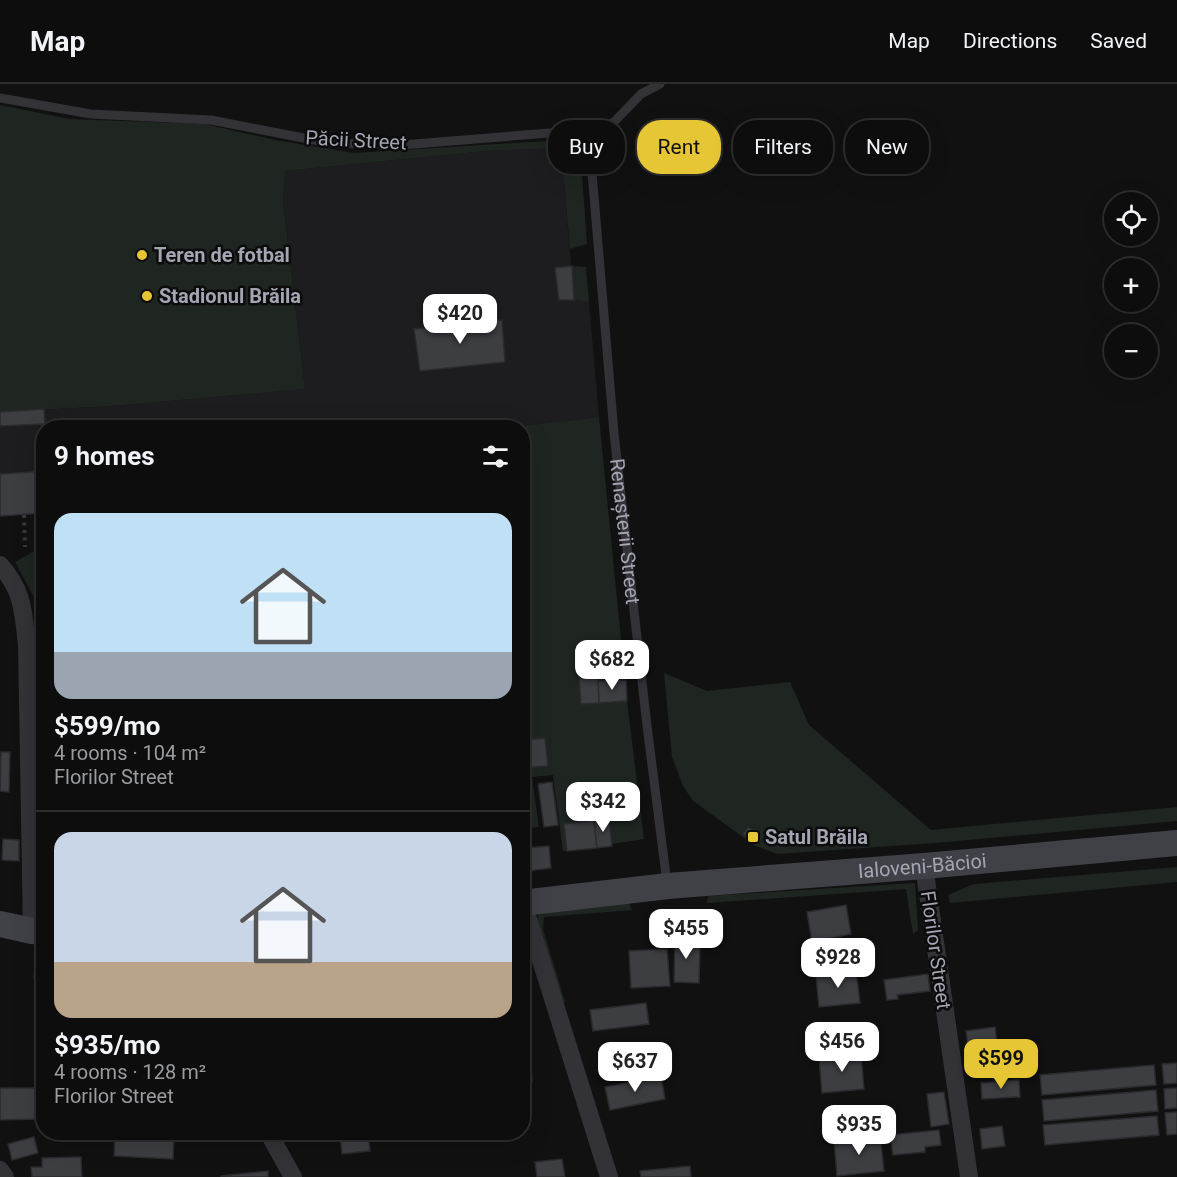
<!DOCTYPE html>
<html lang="en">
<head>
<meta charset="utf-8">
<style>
	:root { --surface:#0d0d0e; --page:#161617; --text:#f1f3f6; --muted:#9a9c9e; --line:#2d2d2e; --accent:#e6c634 }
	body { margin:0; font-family:Roboto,sans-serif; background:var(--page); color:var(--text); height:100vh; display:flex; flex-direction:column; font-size:22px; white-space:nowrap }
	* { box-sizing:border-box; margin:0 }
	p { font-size:20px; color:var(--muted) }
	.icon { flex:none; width:33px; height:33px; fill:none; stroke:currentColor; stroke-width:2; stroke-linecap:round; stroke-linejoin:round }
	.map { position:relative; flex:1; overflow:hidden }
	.sheet { position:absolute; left:36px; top:336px; width:494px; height:720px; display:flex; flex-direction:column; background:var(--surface); border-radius:24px; box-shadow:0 6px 24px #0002,0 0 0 2px var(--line) }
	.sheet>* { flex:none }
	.top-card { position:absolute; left:548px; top:36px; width:538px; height:54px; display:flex; gap:12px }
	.tools { position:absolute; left:1104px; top:108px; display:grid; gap:12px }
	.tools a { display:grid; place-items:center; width:54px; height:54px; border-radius:50%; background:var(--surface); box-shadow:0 6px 24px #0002,0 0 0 2px var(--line); font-size:30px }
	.price { position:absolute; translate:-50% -51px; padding:0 14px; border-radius:12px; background:#fff; color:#222; font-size:20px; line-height:39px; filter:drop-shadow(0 2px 3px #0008) }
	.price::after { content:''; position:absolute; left:50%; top:36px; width:18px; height:14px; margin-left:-9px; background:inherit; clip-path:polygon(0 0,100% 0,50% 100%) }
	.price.selected { background:var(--accent); color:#111 }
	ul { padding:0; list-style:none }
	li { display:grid; align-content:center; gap:12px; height:318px; padding:0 18px }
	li+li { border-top:2px solid var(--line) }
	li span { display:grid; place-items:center; height:186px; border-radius:18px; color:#555 }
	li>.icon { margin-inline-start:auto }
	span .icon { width:108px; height:108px; fill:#fffc; stroke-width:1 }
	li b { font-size:26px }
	h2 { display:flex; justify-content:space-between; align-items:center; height:72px; padding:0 18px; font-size:26px }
	.pill { padding:0 21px; border-radius:24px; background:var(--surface); box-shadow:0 6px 24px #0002,0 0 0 2px var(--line); font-size:21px; line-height:54px }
	.pill.selected { background:var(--accent); color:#111 }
	header { display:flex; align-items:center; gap:36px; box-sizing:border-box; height:84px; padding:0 30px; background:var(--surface); border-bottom:2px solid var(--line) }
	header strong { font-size:28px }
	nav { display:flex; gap:33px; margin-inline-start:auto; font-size:21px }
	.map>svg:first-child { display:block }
	.built { fill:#1d1d1f }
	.green { fill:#1f2621 }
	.building { fill:#3d3e42; stroke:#2b2b2e; stroke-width:1.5 }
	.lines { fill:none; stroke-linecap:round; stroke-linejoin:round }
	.path { stroke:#38393e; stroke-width:4; stroke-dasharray:3 4.5; stroke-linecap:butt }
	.lane { stroke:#323237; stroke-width:9 }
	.street { stroke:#323237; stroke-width:18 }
	.secondary { stroke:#404147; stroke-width:26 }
	.poi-dot { fill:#e6c634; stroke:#0c0c0d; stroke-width:2 }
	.labels { text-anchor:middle; stroke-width:5; stroke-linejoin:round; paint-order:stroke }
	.street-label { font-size:20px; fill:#a3a5b2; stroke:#0c0c0d }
	.poi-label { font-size:20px; font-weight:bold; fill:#a3a5b2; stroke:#0c0c0d; text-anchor:start }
</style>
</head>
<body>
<header>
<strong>Map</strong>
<nav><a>Map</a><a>Directions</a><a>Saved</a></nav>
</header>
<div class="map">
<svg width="1177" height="1093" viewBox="0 0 1177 1093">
	<rect width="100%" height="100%" fill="#111112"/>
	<path class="built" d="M 561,64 L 574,216 L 589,218 L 599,333 L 506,344 L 44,344 L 43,429 L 0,432 L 0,328 L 112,322 L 305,305 L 283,118 L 285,87 L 486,67 Z
		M 43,539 L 43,815 L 40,801 L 35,630 L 40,541 Z"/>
	<path class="green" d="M 0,21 L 70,35 L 205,40 L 275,56 L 354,69 L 562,56 L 576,64 L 581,77 L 587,160 L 570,165 L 561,64 L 486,67 L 285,87 L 283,118 L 305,305 L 112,322 L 0,328 Z
		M 572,182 L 586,183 L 589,218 L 574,216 Z
		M 599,333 L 627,617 L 644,755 L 612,760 L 609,735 L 564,740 L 567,767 L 563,767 L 553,691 L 532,693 L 539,743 L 524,745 L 528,787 L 522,787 L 522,684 L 548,682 L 545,654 L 522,656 L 522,344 L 506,344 Z
		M 43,462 L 44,539 L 40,541 L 36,517 L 15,478 Z
		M 664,589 L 707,607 L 790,598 L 809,641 L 931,746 L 1177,723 L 1177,737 L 935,759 L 777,770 L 754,761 L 693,717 L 683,702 L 672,673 Z
		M 1177,783 L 1177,798 L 950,819 L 948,811 L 974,800 Z
		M 915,799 L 918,846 L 913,850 L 906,805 L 707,819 L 708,812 Z
		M 628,817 L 632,826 L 544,833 L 543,845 L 565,918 L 559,918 L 537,847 L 538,828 Z"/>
	<path class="building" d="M 572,182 L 574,216 L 559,216 L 555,184 Z
		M 502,236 L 505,278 L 420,287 L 414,245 Z
		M 44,325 L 45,340 L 0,342 L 0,328 Z
		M 44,387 L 44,429 L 0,432 L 0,390 Z
		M 598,593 L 599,619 L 581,620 L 579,594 Z
		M 626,596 L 627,617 L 599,619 L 598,597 Z
		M 545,654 L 548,682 L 522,684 L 522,656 Z
		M 1,668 L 10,668 L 9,708 L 0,707 Z
		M 552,698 L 558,741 L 544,743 L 538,700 Z
		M 609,735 L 612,762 L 597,764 L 594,736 Z
		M 594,736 L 597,764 L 567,767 L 564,740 Z
		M 748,743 L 760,751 L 755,758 L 743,750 Z
		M 3,755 L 19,756 L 19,777 L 2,776 Z
		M 549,762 L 551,784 L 528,787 L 526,764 Z
		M 846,821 L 851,850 L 812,858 L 807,828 Z
		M 675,851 L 692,851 L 692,863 L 700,863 L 699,899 L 674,898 Z
		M 667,865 L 670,902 L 631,904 L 629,867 Z
		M 36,870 L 44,871 L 44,895 L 34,894 Z
		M 856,887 L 860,919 L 819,923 L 816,892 Z
		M 928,890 L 930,907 L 897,911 L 898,915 L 887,916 L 884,896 Z
		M 646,919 L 649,940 L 593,947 L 590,926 Z
		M 995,943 L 997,959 L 968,963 L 966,947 Z
		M 522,964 L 523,974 L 531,973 L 532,998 L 522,999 Z
		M 861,970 L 864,1005 L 822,1009 L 819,974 Z
		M 1177,979 L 1177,999 L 1164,1000 L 1162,980 Z
		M 1154,981 L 1156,1001 L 1042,1011 L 1040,991 Z
		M 661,992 L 665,1015 L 610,1026 L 605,1003 Z
		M 1019,996 L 1020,1013 L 982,1015 L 981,999 Z
		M 0,1004 L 41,1004 L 41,1035 L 0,1036 Z
		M 1177,1004 L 1177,1024 L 1165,1025 L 1164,1005 Z
		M 1156,1006 L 1158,1027 L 1044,1037 L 1042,1016 Z
		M 944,1008 L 949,1040 L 931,1043 L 927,1010 Z
		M 1177,1028 L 1177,1050 L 1167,1051 L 1165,1029 Z
		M 1157,1032 L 1159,1051 L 1045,1061 L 1043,1041 Z
		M 1002,1042 L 1005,1062 L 982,1065 L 980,1045 Z
		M 939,1046 L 941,1061 L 925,1063 L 925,1068 L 893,1071 L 890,1051 Z
		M 115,1048 L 174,1048 L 173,1075 L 114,1072 Z
		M 340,1048 L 368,1048 L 370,1067 L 342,1070 Z
		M 880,1051 L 884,1087 L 837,1092 L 834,1056 Z
		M 34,1053 L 38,1069 L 12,1076 L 8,1060 Z
		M 81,1073 L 82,1093 L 32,1093 L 31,1083 L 42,1083 L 42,1074 Z
		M 562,1075 L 565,1093 L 537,1093 L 535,1078 Z
		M 690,1082 L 691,1093 L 641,1093 L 640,1087 Z
		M 268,1087 L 268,1093 L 221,1093 L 221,1092 Z"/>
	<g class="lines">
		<path class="path" d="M 24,431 L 25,463"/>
		<g class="lane">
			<path d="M 0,14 L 91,30 L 211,36 L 329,59 L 402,61 L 549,49 L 589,53 L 615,37 L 641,10 L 660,0"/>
			<path id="s1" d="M 589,53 L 614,349 L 647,642 L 667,799"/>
		</g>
		<path class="street" d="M 0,481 C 24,508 23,528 27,561 L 32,847
			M 924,782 L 969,1093
			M 523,819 L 609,1093
			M 268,1048 L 293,1093
			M 0,1086 L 5,1093"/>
		<g class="secondary">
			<path id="s2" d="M 522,819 L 668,802 L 924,782 L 1177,759"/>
			<path d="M 0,840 L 32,847 L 44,848"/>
		</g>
	</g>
	<g class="poi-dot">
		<circle cx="142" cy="171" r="6"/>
		<circle cx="147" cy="212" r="6"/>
		<rect x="747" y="747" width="12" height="12" rx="3"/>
	</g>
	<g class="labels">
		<g class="street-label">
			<text transform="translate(356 56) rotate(3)" y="7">Păcii Street</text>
			<text dy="7" stroke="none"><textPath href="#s1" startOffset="396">Renașterii Street</textPath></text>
			<text dy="7" stroke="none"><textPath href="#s2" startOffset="402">Ialoveni-Băcioi</textPath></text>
			<text transform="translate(936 866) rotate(82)" y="7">Florilor Street</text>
		</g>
		<g class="poi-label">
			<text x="154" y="178">Teren de fotbal</text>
			<text x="159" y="219">Stadionul Brăila</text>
			<text x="765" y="760">Satul Brăila</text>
		</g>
	</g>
</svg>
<div class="tools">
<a><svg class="icon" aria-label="locate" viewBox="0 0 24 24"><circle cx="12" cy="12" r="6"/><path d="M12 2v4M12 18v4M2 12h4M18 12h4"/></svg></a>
<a>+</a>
<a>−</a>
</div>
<b class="price" style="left:460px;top:261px">$420</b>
<b class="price" style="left:612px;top:607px">$682</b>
<b class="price" style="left:603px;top:749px">$342</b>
<b class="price" style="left:686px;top:876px">$455</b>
<b class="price" style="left:838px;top:905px">$928</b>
<b class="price" style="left:842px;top:989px">$456</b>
<b class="price selected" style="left:1001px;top:1006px">$599</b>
<b class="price" style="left:635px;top:1009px">$637</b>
<b class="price" style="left:859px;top:1072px">$935</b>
<div class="top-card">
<a class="pill">Buy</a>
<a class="pill selected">Rent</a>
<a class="pill">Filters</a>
<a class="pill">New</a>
</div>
<section class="sheet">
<h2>9 homes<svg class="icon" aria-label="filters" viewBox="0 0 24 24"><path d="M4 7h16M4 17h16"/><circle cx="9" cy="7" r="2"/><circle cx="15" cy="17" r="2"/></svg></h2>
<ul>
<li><span style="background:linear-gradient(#bfe0f5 75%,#9aa5b1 0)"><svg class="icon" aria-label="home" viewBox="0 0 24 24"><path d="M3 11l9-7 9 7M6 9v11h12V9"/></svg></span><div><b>$599/mo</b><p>4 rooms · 104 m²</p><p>Florilor Street</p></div></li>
<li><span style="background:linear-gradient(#c9d6e8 70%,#b9a48a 0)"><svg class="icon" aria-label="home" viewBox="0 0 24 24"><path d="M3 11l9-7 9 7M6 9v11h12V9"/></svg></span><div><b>$935/mo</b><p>4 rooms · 128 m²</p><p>Florilor Street</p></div></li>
</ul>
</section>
</div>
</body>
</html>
